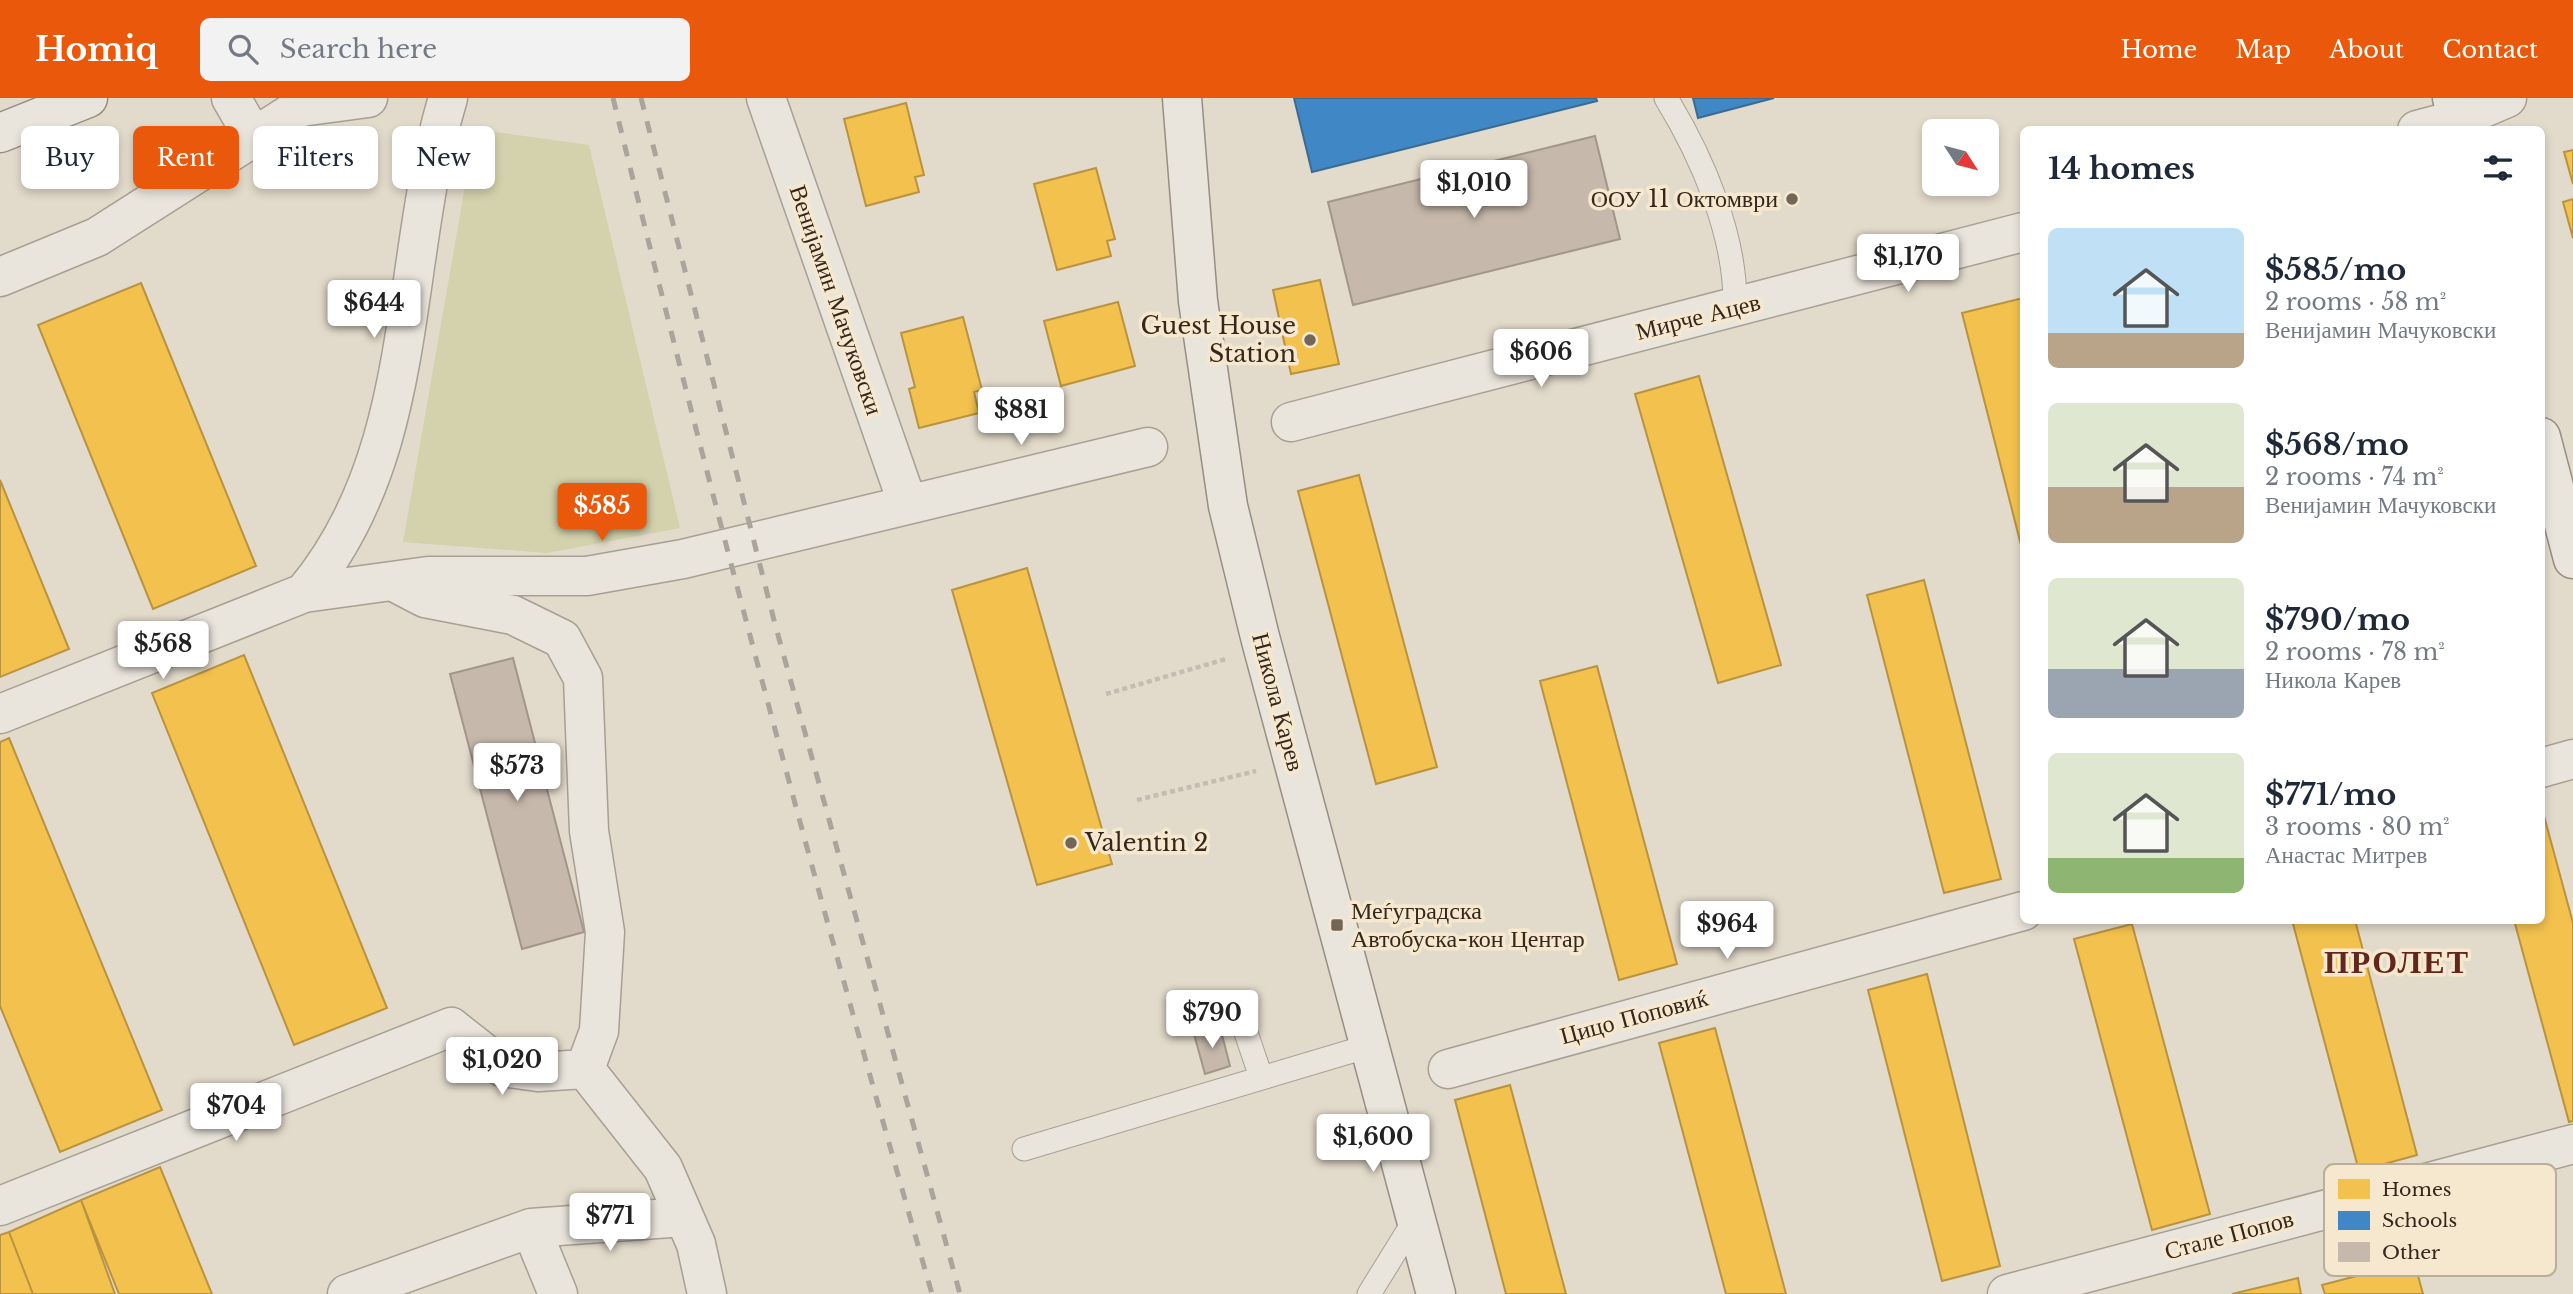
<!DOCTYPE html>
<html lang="en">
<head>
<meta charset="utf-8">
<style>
	:root { --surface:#fff; --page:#f2f2f3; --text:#1f2937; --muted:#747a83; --accent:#ea580c }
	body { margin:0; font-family:"Libre Baskerville",serif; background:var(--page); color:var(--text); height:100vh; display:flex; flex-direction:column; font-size:26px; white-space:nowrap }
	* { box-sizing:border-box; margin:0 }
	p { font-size:23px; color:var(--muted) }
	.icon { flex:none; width:38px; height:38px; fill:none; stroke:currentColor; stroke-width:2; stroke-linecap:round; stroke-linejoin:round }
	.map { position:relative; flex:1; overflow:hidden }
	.drawer { position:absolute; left:2020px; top:28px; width:525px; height:798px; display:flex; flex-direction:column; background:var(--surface); border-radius:10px; box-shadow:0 4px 10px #0003 }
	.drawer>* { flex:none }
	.guide { position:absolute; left:21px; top:28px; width:665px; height:63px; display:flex; gap:14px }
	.needle { width:46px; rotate:126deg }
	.fabs { position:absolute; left:1922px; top:21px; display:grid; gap:14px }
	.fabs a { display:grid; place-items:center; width:77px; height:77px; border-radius:10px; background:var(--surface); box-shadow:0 4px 10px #0003; font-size:35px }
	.price { position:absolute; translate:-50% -60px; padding:0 16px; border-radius:7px; background:#fff; color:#222; font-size:23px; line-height:46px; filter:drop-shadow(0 2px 4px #0008) }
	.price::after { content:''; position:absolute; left:50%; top:42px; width:21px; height:16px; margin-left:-10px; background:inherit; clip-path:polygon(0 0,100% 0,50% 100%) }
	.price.current { background:var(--accent); color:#fff }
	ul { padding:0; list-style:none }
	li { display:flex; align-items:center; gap:21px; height:175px; padding:0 28px }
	li span { display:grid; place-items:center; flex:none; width:196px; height:140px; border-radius:10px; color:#555 }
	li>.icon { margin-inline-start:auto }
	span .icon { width:84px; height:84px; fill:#fffc; stroke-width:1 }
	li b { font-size:30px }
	h2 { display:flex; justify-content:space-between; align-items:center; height:84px; padding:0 28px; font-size:30px }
	.tag { padding:0 24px; border-radius:10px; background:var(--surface); box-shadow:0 4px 10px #0003; font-size:24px; line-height:63px }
	.tag.current { background:var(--accent); color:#fff }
	header { display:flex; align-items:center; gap:42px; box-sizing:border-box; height:98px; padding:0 35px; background:var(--accent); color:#fff }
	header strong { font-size:33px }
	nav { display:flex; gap:38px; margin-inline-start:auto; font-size:24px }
	.search { width:490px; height:63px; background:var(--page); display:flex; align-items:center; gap:18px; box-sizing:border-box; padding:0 24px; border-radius:10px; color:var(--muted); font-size:26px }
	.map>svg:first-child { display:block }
	.green { fill:#d3d2ac }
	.homes { fill:#f2c14e; stroke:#b9933f; stroke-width:2 }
	.schools { fill:#3f88c5; stroke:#3c6b92; stroke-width:2 }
	.building { fill:#c6b8ab; stroke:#a2968a; stroke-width:2 }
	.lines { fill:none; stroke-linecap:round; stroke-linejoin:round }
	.lane-casing { stroke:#a79f94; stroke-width:25 }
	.street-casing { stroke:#a79f94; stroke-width:41 }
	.secondary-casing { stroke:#978e83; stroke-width:41 }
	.path { stroke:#c3bcb3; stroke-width:4.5; stroke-dasharray:5 3.5; stroke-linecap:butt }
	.lane { stroke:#eae5dc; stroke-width:23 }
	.street { stroke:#eae5dc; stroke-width:38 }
	.secondary { stroke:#eae5dc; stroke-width:38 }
	.rail { stroke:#aaa49c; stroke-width:5; stroke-dasharray:12 12; stroke-linecap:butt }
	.poi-dot { fill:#726659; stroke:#f5e8cf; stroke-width:2.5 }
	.labels { text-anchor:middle; stroke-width:7; stroke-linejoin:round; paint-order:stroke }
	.poi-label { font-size:24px; fill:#35271c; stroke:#f5e8cf; text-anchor:end }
	.street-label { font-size:24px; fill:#35271c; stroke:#f5e8cf }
	.district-label { font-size:32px; font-weight:bold; letter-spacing:2px; fill:#62271c; stroke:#f5e8cf }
	.key { fill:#f5e8cf; stroke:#bbae99; stroke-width:2 }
	.key-label { font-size:19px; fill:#35271c }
</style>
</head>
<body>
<header>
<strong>Homiq</strong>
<div class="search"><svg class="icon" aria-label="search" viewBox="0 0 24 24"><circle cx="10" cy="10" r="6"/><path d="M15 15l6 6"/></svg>Search here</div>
<nav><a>Home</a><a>Map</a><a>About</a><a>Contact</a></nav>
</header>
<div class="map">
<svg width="2573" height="1196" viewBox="0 0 2573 1196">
	<rect width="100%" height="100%" fill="#e2daca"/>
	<path class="green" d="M 475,31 L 589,47 L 680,430 L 547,455 L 403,444 Z"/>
	<path class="homes" d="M 906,5 L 924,77 L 915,79 L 919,94 L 866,108 L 844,21 Z
		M 2573,52 L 2573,86 L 2564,54 Z
		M 1096,70 L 1115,141 L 1107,143 L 1111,158 L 1057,172 L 1034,86 Z
		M 2573,101 L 2573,140 L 2563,104 Z
		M 1320,182 L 1339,266 L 1291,276 L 1273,192 Z
		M 141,185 L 256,468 L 153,511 L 38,227 Z
		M 2023,200 L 2023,455 L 1962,215 Z
		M 1118,204 L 1135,268 L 1061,288 L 1044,223 Z
		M 963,219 L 982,292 L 974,294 L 979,315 L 919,330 L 909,291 L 915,289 L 901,235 Z
		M 1699,278 L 1781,567 L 1718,585 L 1635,296 Z
		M 1359,377 L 1437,669 L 1376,686 L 1298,393 Z
		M 0,382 L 69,551 L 0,579 Z
		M 1027,470 L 1112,766 L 1037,787 L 952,492 Z
		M 1924,482 L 2001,781 L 1944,795 L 1867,497 Z
		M 244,557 L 387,910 L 294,947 L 152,595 Z
		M 1597,568 L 1677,866 L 1619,882 L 1540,583 Z
		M 9,640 L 162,1012 L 60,1054 L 0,908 L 0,644 Z
		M 2544,718 L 2573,825 L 2573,1023 L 2569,1024 L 2514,822 L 2541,822 L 2541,719 Z
		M 2292,822 L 2355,822 L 2417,1057 L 2359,1073 Z
		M 2132,826 L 2210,1116 L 2152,1132 L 2074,841 Z
		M 1927,876 L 2000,1168 L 1942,1183 L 1868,892 Z
		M 1715,930 L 1786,1196 L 1726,1196 L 1659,945 Z
		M 1510,987 L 1566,1196 L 1506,1196 L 1455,1002 Z
		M 160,1069 L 212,1196 L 119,1196 L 81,1102 Z
		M 81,1102 L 115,1196 L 33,1196 L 9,1134 Z
		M 9,1134 L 33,1196 L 0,1196 L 0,1137 Z
		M 2414,1163 L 2423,1196 L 2325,1196 L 2322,1187 Z
		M 2298,1180 L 2301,1196 L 2232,1196 Z"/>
	<path class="schools" d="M 1294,0 L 1596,0 L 1597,3 L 1312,74 Z
		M 1693,0 L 1774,0 L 1698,20 Z"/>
	<path class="building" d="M 1595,38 L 1620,141 L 1353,207 L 1328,104 Z
		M 513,560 L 584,834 L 522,851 L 450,576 Z
		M 1220,929 L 1230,968 L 1205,976 L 1194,936 Z"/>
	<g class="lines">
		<g class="lane-casing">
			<path id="lane" d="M 1666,0 C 1702,59 1736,137 1735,208
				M 1242,923 L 1261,979
				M 1024,1051 L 1369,948
				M 1369,1196 L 1416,1120"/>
		</g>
		<g class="street-casing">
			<path id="street" d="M 231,0 L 253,38
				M 766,0 L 907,404
				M 2417,32 L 2458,21 L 2507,0
				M 0,179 L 97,139 L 301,9 L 368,0
				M 1291,324 L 2023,134
				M 398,486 L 425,500 L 513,517 L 562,541 L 583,580 L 589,733 L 605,834 L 599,933 L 585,971 L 663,1070 L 696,1146 L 707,1196
				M 304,495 C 422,354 398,166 448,0
				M 0,616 L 304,495 L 428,478 L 587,478 L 683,461 L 1148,349
				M 2541,670 L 2573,661
				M 1448,971 L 2023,813
				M 0,1108 L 451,929 L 502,969 L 538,974 L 585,971
				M 531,1130 L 558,1196
				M 347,1196 L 531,1130 L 684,1119
				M 2007,1196 L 2573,1046"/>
		</g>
		<g class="secondary-casing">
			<path id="secondary" d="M 1182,0 L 1198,203 L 1228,408 L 1260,539 L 1436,1196
				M 2452,0 L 2460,32
				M 0,35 L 88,0
				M 2541,339 L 2573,461"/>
		</g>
		<path class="path" d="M 1106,596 L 1226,561
			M 1137,702 L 1256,673"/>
		<use href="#lane" class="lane"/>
		<use href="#street" class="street"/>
		<use href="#secondary" class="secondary"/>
		<path class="rail" d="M 613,0 C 711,401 818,799 932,1196
			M 641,0 L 775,526 L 960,1196"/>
	</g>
	<g class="poi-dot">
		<circle cx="1792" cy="101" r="7"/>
		<circle cx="1310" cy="242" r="7"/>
		<circle cx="1071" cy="745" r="7"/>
		<rect x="1330" y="820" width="14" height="14" rx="3.5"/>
	</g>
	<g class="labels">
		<g class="poi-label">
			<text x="1778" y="109">ООУ 11 Октомври</text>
			<text x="1296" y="236">Guest House<tspan x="1296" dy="28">Station</tspan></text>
			<text x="1085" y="753" text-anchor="start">Valentin 2</text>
			<text x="1351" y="821" text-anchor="start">Меѓуградска<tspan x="1351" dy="28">Автобуска-кон Центар</tspan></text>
		</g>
		<g class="street-label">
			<text transform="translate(836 202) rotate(71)" y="8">Венијамин Мачуковски</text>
			<text transform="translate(1698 219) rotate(-14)" y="8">Мирче Ацев</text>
			<text transform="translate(1278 604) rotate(75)" y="8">Никола Карев</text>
			<text transform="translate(1634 919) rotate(-15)" y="8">Цицо Поповиќ</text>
			<text transform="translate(2229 1137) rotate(-15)" y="8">Стале Попов</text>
		</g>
		<g class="district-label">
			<text x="2397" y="875">ПРОЛЕТ</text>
		</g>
	</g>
	<rect x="2324" y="1066" width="232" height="112" rx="10" class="key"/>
	<rect x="2338" y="1081" width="32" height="20" fill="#f2c14e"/>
	<rect x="2338" y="1113" width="32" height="19" fill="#3f88c5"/>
	<rect x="2338" y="1144" width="32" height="20" fill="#c6b8ab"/>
	<g class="key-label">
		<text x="2382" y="1098">Homes</text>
		<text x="2382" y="1129">Schools</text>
		<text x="2382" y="1161">Other</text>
	</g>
</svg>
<div class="fabs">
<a><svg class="needle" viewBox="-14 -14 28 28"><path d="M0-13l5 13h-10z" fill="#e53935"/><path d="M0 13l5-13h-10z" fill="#747a83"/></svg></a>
</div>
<b class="price" style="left:1474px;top:122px">$1,010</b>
<b class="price" style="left:1908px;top:196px">$1,170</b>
<b class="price" style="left:374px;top:242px">$644</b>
<b class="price" style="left:1541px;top:291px">$606</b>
<b class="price" style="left:1021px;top:349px">$881</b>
<b class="price current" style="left:602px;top:445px">$585</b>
<b class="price" style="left:163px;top:583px">$568</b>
<b class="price" style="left:517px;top:705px">$573</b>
<b class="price" style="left:1727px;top:863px">$964</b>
<b class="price" style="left:1212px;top:952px">$790</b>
<b class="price" style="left:502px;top:999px">$1,020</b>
<b class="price" style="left:236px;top:1045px">$704</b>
<b class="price" style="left:1373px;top:1076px">$1,600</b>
<b class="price" style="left:610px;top:1155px">$771</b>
<div class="guide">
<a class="tag">Buy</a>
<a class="tag current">Rent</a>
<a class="tag">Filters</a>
<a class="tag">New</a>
</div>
<section class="drawer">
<h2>14 homes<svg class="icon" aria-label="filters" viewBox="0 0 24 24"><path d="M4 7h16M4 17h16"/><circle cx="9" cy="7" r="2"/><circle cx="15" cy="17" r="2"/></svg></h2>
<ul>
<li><span style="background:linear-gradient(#bfe0f5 75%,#b9a48a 0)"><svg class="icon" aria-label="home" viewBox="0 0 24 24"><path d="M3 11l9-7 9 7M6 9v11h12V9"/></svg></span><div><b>$585/mo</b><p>2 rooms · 58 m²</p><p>Венијамин Мачуковски</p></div></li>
<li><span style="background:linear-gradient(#dfe7d0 60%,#b9a48a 0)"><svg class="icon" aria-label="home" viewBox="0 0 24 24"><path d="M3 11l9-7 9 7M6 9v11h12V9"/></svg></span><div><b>$568/mo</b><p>2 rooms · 74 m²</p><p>Венијамин Мачуковски</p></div></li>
<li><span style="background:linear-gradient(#dfe7d0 65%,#9aa5b1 0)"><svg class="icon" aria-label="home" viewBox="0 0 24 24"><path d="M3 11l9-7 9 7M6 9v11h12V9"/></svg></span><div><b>$790/mo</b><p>2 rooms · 78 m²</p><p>Никола Карев</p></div></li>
<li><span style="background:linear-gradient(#dfe7d0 75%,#8fb573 0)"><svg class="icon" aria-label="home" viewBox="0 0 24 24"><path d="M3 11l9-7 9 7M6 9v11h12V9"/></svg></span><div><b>$771/mo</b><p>3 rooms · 80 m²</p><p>Анастас Митрев</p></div></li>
</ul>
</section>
</div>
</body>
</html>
